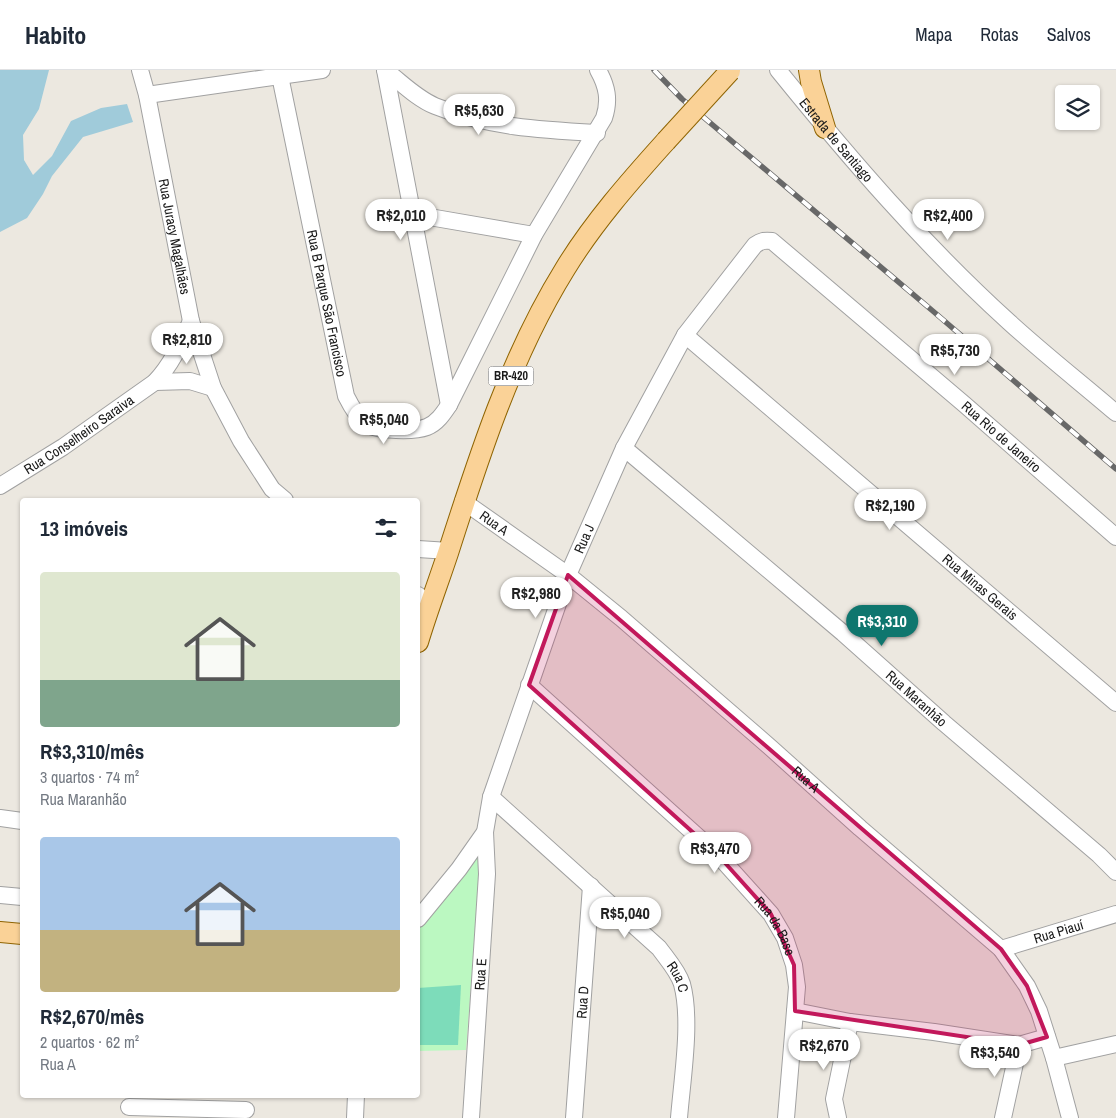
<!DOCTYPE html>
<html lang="pt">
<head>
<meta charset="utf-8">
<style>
	:root { --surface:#fff; --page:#f2f2f3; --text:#1f2937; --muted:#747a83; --line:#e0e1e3; --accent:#0f766e }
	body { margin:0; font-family:"Archivo Narrow",sans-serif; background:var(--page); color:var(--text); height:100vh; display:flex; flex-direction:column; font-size:19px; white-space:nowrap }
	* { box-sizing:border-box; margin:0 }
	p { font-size:16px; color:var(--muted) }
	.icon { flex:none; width:28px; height:28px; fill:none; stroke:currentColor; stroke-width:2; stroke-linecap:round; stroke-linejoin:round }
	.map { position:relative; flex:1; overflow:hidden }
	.details { position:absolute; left:20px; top:428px; width:400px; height:600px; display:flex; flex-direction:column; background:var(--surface); border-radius:5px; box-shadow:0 1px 4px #0004 }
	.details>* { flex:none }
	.tools { position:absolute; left:1055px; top:15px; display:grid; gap:10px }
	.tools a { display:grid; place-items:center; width:45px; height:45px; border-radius:5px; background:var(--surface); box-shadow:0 1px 4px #0004; font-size:25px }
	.price { position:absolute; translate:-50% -42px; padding:0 11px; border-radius:18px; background:#fff; color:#222; font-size:16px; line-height:32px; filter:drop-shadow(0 1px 2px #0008) }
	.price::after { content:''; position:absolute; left:50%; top:30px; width:15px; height:11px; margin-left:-8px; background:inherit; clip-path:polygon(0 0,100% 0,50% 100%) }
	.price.active { background:var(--accent); color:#fff }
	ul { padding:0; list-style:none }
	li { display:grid; align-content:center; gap:10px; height:265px; padding:0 20px }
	li span { display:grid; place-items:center; height:155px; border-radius:5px; color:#555 }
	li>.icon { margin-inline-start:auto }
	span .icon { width:90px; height:90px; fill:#fffc; stroke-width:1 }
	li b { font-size:21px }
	h2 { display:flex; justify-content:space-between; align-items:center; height:60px; padding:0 20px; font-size:21px }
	header { display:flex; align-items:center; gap:30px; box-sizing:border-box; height:70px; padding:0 25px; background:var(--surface); border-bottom:1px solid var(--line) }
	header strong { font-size:24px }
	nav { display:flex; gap:28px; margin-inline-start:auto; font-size:18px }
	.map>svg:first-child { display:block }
	.park { fill:#bbf8c1 }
	.pitch { fill:#7ddcba }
	.water { fill:#a0cbda }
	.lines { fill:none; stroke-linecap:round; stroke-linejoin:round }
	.minor-casing { stroke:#a1a1a1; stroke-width:18 }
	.major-casing { stroke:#8f6402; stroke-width:22 }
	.minor { stroke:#fff; stroke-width:16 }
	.major { stroke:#fad297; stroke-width:20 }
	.rail-casing { stroke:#686868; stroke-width:5.5 }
	.rail { stroke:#fff; stroke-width:4; stroke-dasharray:11; stroke-linecap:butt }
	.major-bridge-casing { stroke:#8f6402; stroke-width:22; stroke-linecap:butt }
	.major-bridge { stroke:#fad297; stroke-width:20 }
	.marked { fill:#c2185b; fill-opacity:0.2; stroke:#c2185b; stroke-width:4; stroke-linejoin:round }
	.labels { text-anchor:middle; stroke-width:5; stroke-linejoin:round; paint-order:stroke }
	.shield { fill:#fff; stroke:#5f5f5f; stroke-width:1 }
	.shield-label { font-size:12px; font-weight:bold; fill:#1a1a1a }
	.street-label { font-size:14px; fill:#1a1a1a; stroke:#fff }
</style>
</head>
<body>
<header>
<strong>Habito</strong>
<nav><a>Mapa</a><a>Rotas</a><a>Salvos</a></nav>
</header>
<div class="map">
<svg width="1116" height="1048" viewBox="0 0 1116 1048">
	<rect width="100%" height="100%" fill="#ece8e0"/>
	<path class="park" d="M 475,784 L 481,788 L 466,980 L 418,981 L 418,859 L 471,786 Z"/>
	<path class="pitch" d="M 461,915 L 458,975 L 418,975 L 418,918 Z"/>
	<path class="water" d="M 0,0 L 49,0 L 39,39 L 23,65 L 24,90 L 33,105 L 52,86 L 71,51 L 101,38 L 127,34 L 133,52 L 83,67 L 52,106 L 43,124 L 27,148 L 0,162 Z"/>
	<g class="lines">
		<g class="minor-casing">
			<g id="minor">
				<path id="s1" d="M 140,0 L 147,25 L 191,251 L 213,318 L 241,371 L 272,419 L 285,430"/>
				<path d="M 385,0 L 449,335"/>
				<path d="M 385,0 C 401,12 416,28 435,36 C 486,57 542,60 597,63"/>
				<path id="s2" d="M 778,0 C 850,89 924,175 1009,252 C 1044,284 1081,313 1116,343"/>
				<path id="s3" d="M 280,6 L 346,326 C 351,336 357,347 366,354 C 378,361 414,362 427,357 C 437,353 443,344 449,335 L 534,165 L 604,48 C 610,30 607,16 598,0"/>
				<path d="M 147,25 L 322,0"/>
				<path d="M 412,144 L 534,165"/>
				<path id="s4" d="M 685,265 L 1116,633"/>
				<path d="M 155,312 L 190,311 L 213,318"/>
				<path id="s5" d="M 624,378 L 843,563 L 944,653 L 1099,785 L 1116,802"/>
				<path id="s6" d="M 0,416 L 63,377 L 155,312 C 172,294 181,273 191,251"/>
				<path id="s7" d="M 463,431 L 568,505 L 621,548 L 771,678 L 860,758 L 1001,879 L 1027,916 L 1039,941 L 1054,988 L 1070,1048"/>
				<path d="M 418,479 L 449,481"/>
				<path d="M 418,525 L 430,537"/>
				<path id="s8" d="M 529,615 L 717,784 L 771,844 L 785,868 L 794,895 L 797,917 L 786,1048"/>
				<path id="s9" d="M 491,727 L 659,878 C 667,889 678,901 682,914 C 692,950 682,1010 679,1048"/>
				<path d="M 0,748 L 22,751"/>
				<path d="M 0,825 L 22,827"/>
				<path id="s10" d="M 418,849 L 459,799 L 485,762 L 491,727 L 568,505 L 624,378 L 685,265 L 755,175 C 761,171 764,170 772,171 L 964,334 L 1116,467"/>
				<path id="s11" d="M 1001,879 L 1116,844"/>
				<path d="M 795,941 L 850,952 L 934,962 L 1019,975 L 1047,967"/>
				<path d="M 1054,988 L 1116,974"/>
				<path d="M 129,1037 L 246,1040"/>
				<path d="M 355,1048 L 356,1025"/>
				<path id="s12" d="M 471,1048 L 487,804 L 485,762"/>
				<path id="s13" d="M 574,1048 L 591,816"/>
				<path d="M 838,1048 L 834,1029 L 850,952"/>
				<path d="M 1003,1048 L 1019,975"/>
			</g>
		</g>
		<g class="major-casing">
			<path id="major" d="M 809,0 L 811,12 L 825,58
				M 418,572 C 427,542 438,513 448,483 C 479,386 511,286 565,199 C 593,153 630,111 666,71
				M 0,862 L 22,864"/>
		</g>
		<use href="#minor" class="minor"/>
		<use href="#major" class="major"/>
		<g class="rail-casing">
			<path id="rail" d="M 654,0 L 682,29 L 934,242 L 1116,399"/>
		</g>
		<use href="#rail" class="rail"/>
		<g class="major-bridge-casing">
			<path id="major-bridge" d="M 666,71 L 730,1"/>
		</g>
		<use href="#major-bridge" class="major-bridge"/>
	</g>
	<path class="marked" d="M 568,505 L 1001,879 L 1027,916 L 1047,967 L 1019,975 L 795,941 L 794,895 L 771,844 L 717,784 L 529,615 Z"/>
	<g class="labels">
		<rect class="shield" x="488.5" y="296.5" width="45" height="19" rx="4"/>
		<g class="shield-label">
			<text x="511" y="310">BR-420</text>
		</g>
		<g class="street-label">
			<text dy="5" stroke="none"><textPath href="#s2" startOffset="91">Estrada de Santiago</textPath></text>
			<text dy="5" stroke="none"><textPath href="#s1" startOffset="170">Rua Juracy Magalhães</textPath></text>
			<text dy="5" stroke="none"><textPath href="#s3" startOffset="232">Rua B Parque São Francisco</textPath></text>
			<text dy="5" stroke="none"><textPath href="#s6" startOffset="94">Rua Conselheiro Saraiva</textPath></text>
			<text dy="5" stroke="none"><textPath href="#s10" startOffset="1081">Rua Rio de Janeiro</textPath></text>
			<text dy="5" stroke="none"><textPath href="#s7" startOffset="38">Rua A</textPath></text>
			<text dy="5" stroke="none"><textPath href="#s10" startOffset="420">Rua J</textPath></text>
			<text dy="5" stroke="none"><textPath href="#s4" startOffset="388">Rua Minas Gerais</textPath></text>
			<text dy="5" stroke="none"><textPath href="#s5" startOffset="385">Rua Maranhão</textPath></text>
			<text dy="5" stroke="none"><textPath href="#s7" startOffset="442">Rua A</textPath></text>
			<text dy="5" stroke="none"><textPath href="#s8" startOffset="346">Rua da Base</textPath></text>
			<text dy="5" stroke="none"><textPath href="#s11" startOffset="60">Rua Piauí</textPath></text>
			<text dy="5" stroke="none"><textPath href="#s12" startOffset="144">Rua E</textPath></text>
			<text dy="5" stroke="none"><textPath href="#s9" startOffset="261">Rua C</textPath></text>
			<text dy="5" stroke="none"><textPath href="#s13" startOffset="116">Rua D</textPath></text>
		</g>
	</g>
</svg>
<div class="tools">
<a><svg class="icon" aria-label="layers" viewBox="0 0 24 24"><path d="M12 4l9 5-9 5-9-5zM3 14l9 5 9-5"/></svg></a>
</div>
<b class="price" style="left:479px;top:66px">R$5,630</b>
<b class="price" style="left:401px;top:171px">R$2,010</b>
<b class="price" style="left:948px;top:171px">R$2,400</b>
<b class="price" style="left:187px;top:295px">R$2,810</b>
<b class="price" style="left:955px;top:306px">R$5,730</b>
<b class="price" style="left:384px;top:375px">R$5,040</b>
<b class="price" style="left:890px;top:461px">R$2,190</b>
<b class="price" style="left:536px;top:549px">R$2,980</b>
<b class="price active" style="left:882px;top:577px">R$3,310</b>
<b class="price" style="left:715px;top:804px">R$3,470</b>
<b class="price" style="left:625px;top:869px">R$5,040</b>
<b class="price" style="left:824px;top:1001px">R$2,670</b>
<b class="price" style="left:995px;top:1008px">R$3,540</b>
<section class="details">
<h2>13 imóveis<svg class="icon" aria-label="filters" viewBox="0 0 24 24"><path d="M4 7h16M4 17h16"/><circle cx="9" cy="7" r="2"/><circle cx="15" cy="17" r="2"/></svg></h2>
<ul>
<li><span style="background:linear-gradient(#dfe7d0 70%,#7fa58c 0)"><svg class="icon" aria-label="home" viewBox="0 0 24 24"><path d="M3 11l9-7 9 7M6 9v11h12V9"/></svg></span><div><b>R$3,310/mês</b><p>3 quartos · 74 m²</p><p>Rua Maranhão</p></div></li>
<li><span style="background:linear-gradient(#a9c7e8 60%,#c2b280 0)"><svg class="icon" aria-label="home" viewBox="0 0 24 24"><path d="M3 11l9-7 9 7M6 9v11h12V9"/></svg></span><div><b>R$2,670/mês</b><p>2 quartos · 62 m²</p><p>Rua A</p></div></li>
</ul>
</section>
</div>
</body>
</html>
